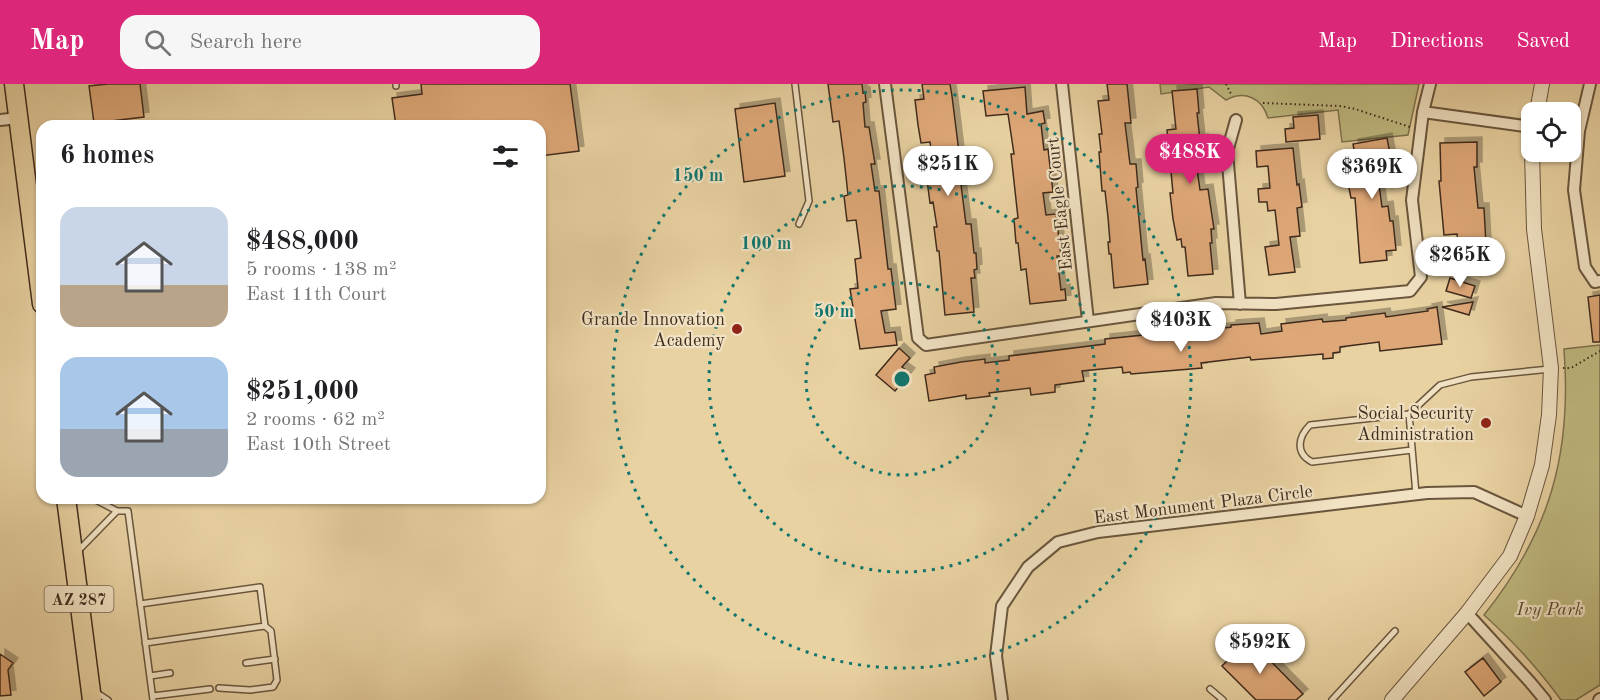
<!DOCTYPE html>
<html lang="en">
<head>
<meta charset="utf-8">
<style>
	:root { --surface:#fff; --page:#f6f6f6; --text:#202124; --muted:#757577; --accent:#db2777 }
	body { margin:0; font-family:"Old Standard TT",serif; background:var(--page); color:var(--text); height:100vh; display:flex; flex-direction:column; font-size:22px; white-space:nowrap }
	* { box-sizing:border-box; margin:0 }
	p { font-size:20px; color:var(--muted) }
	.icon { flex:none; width:33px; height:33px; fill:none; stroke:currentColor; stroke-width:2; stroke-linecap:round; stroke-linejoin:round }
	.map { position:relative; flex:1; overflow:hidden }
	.drawer { position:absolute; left:36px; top:36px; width:510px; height:384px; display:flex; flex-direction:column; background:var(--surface); border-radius:18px; box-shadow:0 2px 4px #0004 }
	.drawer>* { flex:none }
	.fabs { position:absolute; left:1521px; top:18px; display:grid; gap:12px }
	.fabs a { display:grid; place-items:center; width:60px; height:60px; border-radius:12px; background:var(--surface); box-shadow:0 2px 4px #0004; font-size:30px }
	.price { position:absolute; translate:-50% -51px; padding:0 14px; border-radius:21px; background:#fff; color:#222; font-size:20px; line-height:39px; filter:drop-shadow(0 2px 3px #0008) }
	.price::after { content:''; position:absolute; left:50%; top:36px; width:18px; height:14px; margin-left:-9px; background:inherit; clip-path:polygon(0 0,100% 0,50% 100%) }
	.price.on { background:var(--accent); color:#fff }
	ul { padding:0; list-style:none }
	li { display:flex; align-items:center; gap:18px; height:150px; padding:0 24px }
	li span { display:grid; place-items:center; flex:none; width:168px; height:120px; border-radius:18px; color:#555 }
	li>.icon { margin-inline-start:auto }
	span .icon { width:72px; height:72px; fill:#fffc; stroke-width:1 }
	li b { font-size:26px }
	h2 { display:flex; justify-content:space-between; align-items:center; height:72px; padding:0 24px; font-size:26px }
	header { display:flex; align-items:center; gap:36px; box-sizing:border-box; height:84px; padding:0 30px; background:var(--accent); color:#fff }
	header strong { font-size:28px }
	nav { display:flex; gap:33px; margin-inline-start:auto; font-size:21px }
	.search { width:420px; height:54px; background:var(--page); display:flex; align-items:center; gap:15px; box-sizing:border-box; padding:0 21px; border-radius:18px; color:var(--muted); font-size:22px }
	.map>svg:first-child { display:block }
	.green { fill:#bfb97f; stroke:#7f724e; stroke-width:1.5 }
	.building { fill:#dea777; stroke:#3f2c1d; stroke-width:1.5; filter:url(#shadow) }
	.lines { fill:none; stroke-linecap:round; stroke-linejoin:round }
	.service-casing { stroke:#6a563e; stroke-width:8 }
	.minor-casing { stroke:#6a563e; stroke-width:14 }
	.tertiary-casing { stroke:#6a563e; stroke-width:16 }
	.primary-casing { stroke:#3f2c1d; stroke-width:21 }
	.path { stroke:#3f2c1d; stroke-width:2; stroke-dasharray:1.5 3; stroke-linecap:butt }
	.service { stroke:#f1e2c3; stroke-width:5 }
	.minor { stroke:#f1e2c3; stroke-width:10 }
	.tertiary { stroke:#f1e2c3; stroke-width:14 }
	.primary { stroke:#e9d2a2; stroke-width:18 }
	.ring { fill:none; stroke:#0f766e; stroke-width:3; stroke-dasharray:3 6 }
	.poi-dot { fill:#8f2418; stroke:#f1e2c3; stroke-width:2 }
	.labels { text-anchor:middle; stroke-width:4.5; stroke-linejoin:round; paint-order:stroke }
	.shield { fill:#f1e2c3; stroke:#74634f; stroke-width:1.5 }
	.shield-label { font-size:16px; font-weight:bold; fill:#3f2c1d }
	.street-label { font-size:18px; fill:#3f2c1d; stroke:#f1e2c3 }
	.poi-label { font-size:18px; fill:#3f2c1d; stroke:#f1e2c3; text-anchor:end }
	.park-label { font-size:18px; font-style:italic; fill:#594831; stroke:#f1e2c3 }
	.centre { fill:#0f766e; stroke:#f1e2c3; stroke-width:3 }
	.ring-label { font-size:18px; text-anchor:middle; font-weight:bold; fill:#0f766e; stroke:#f1e2c3; stroke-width:4.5; stroke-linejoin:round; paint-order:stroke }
</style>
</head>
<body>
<header>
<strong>Map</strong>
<div class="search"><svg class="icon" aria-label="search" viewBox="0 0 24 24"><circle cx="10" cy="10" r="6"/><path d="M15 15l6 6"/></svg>Search here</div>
<nav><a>Map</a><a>Directions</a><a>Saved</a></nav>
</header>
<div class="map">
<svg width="1600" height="616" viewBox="0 0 1600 616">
	<defs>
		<filter id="shadow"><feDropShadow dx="5" dy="-5" stdDeviation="0" flood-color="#0004"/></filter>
	</defs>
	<rect width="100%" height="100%" fill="#e9d2a2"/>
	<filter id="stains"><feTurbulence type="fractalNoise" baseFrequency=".00333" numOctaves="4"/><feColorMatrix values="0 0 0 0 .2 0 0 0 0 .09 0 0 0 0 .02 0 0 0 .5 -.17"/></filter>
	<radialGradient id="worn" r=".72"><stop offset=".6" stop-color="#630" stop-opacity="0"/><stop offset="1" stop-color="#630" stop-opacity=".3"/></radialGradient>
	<path class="green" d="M 1160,0 L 1419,0 L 1408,51 L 1342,58 L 1338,26 L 1268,34 C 1262,14 1245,6 1226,16 L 1209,3 L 1161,10 Z
		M 1600,261 L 1600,601 L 1576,616 L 1561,616 C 1538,584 1513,557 1484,531 C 1550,448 1572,370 1564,265 Z"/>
	<path class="building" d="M 108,0 L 140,0 L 144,33 L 94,39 L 89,2 Z
		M 421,0 L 570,0 L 579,67 L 540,72 L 540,42 L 396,42 L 392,14 L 422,10 Z
		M 828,0 L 862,0 L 863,9 L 865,8 L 866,18 L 863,19 L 865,43 L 869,43 L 875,80 L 871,80 L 875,107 L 879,107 L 888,185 L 891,185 L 896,225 L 881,227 L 885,249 L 895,248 L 897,261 L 860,265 L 850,205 L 858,204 L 855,175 L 861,174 L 856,136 L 847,137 L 844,112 L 848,111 L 844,74 L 839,37 L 833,38 Z
		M 922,0 L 950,0 L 952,12 L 960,76 L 966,75 L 969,100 L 961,101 L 966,140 L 971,140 L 974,169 L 976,169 L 977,185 L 974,186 L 975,194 L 971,194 L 974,228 L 945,231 L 939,167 L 937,167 L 934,143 L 937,143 L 933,118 L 930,119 L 925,80 L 933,79 L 930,58 L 921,59 L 918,41 L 915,16 L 924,15 Z
		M 1107,0 L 1127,0 L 1131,39 L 1125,39 L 1130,80 L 1136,80 L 1138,103 L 1136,104 L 1143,176 L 1145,175 L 1148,200 L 1114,204 L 1111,170 L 1109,170 L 1108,158 L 1110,158 L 1108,133 L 1105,107 L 1102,107 L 1099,68 L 1101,68 L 1099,50 L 1102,50 L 1098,17 L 1109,16 Z
		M 1025,3 L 1027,30 L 1043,27 L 1045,39 L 1041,40 L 1044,66 L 1048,65 L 1053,108 L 1043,109 L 1046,131 L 1056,130 L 1061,172 L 1057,172 L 1061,206 L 1065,205 L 1066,216 L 1030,220 L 1026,185 L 1021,186 L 1018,159 L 1016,159 L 1014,135 L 1018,134 L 1011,70 L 1014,70 L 1008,30 L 986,32 L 983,7 Z
		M 1197,5 L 1199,29 L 1197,29 L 1200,56 L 1203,55 L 1207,83 L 1197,85 L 1200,106 L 1208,105 L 1214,145 L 1211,145 L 1212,159 L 1210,159 L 1213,190 L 1188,192 L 1185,163 L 1182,163 L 1181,155 L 1177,156 L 1173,135 L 1170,109 L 1173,109 L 1167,46 L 1176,45 L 1172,7 Z
		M 775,19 L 785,92 L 744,98 L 735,25 Z
		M 1318,31 L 1320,55 L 1286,58 L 1285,45 L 1294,44 L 1293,33 Z
		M 1387,54 L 1392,80 L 1389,81 L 1391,99 L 1379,101 L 1382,123 L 1388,122 L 1390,137 L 1393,137 L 1396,166 L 1386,167 L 1387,176 L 1360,179 L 1355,114 L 1351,114 L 1348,99 L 1354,98 L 1352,89 L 1358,88 L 1353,60 Z
		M 1477,58 L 1477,83 L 1474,83 L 1478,124 L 1484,124 L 1487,178 L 1476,179 L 1476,182 L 1450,185 L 1449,172 L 1459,171 L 1457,150 L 1444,151 L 1439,97 L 1441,97 L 1440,59 Z
		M 1293,64 L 1297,101 L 1299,100 L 1302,123 L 1297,124 L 1300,152 L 1290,153 L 1295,188 L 1269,191 L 1265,163 L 1279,161 L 1275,126 L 1268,127 L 1267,118 L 1259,118 L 1258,105 L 1270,104 L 1268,82 L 1257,83 L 1256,67 Z
		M 1450,194 L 1475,202 L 1471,214 L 1446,207 Z
		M 1600,211 L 1600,258 L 1593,258 L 1588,213 Z
		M 1473,218 L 1469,231 L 1442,223 Z
		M 1437,223 L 1442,260 L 1380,267 L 1379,258 L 1340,263 L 1340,268 L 1333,269 L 1333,274 L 1323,275 L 1323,270 L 1251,276 L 1250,273 L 1201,279 L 1202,284 L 1131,290 L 1130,288 L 1123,289 L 1122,283 L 1082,287 L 1084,297 L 1055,301 L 1055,308 L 1031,311 L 1030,304 L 989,309 L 990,312 L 966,315 L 966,311 L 929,317 L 925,291 L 935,289 L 934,283 L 961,278 L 985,275 L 985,279 L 1009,276 L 1009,272 L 1105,260 L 1105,255 L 1153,250 L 1153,247 L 1195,242 L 1196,252 L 1218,249 L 1217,245 L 1231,243 L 1231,241 L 1259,239 L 1261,250 L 1282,247 L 1281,240 L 1322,235 L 1323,238 L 1346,236 L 1346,234 L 1385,229 L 1386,233 L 1428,227 L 1427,225 Z
		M 899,264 L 910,274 L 902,283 L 910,289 L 895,307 L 876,291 Z
		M 1249,555 L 1303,610 L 1296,616 L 1256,616 L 1222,582 Z
		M 0,570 L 13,579 L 8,586 L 11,611 L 0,612 Z
		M 1483,574 L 1501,598 L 1484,612 L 1465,588 Z"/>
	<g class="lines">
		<g class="service-casing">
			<path id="service" d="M 396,0 L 396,2
				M 795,0 L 809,117 L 799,140
				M 1409,330 L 1310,341 C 1298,353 1295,369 1312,378 L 1412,366
				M 1416,410 L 1409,330 L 1440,301 L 1471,293 L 1550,285
				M 92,414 L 117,427 L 128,427 L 153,616
				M 77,468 L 117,427
				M 140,520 L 260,503 L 265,542 L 271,547 L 277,596 L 273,603 L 250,606 L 219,604
				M 145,559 L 265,542
				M 246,579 L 275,575
				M 150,592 L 170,589
				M 1210,605 L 1223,616
				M 94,607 L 108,616
				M 153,612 L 210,605
				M 1332,616 L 1395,547"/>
		</g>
		<g class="minor-casing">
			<path id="minor" d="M 885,0 L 918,254 L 926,261 L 1216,219 L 1276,220 L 1410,207 L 1421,193 L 1412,116 L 1423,28 L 1430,0
				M 1062,0 L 1088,237
				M 1590,0 L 1579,47 L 1574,106 L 1585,183 L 1595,198 L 1600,197
				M 1423,28 L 1532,43
				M 0,36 L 18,34
				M 1236,36 L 1227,68 L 1240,220
				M 1467,529 L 1530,598 L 1545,616
				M 1002,616 L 996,572 L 1002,522 L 1028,483 L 1058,458 L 1098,448 L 1427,409 L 1474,408 L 1527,432
				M 1599,616 L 1600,615"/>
		</g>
		<g class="tertiary-casing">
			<path id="tertiary" d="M 1537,28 L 1542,0
				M 1392,616 L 1467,529 L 1510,472 L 1527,432 L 1542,381 L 1549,331 L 1551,284 L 1534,145 L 1532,68"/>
		</g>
		<g class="primary-casing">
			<path id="primary" d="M 14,0 L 42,220
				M 66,414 L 92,616"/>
		</g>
		<path class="path" d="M 1226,0 L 1232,12
			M 1263,19 L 1340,22 L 1355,25 L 1410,43
			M 1563,284 L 1571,284 L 1600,267"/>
		<use href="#service" class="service"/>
		<use href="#minor" class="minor"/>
		<use href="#tertiary" class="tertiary"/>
		<use href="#primary" class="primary"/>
	</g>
	<g class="ring">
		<circle cx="902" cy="295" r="96"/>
		<circle cx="902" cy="295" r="193"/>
		<circle cx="902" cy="295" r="289"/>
	</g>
	<g class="poi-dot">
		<circle cx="737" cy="245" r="6"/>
		<circle cx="1486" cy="339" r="6"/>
	</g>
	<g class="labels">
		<rect class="shield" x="44.5" y="502" width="69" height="26" rx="4.5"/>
		<g class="shield-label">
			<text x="79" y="521">AZ 287</text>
		</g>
		<g class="street-label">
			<text transform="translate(1059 120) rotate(-96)" y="6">East Eagle Court</text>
			<text transform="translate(1203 420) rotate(-7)" y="6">East Monument Plaza Circle</text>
		</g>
		<g class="poi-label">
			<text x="725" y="241">Grande Innovation<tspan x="725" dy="21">Academy</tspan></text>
			<text x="1474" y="335">Social Security<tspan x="1474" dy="21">Administration</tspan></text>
		</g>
		<g class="park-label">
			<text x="1550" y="531">Ivy Park</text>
		</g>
	</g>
	<circle cx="902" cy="295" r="9" class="centre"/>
	<g class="ring-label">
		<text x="698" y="97">150 m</text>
		<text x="766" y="165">100 m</text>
		<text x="834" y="233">50 m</text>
	</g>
	<rect width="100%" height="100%" filter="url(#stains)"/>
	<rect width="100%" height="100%" fill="url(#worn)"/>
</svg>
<div class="fabs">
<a><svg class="icon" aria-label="locate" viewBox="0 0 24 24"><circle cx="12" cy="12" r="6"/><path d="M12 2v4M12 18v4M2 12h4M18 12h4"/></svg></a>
</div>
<b class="price on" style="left:1190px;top:101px">$488K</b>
<b class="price" style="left:948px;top:113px">$251K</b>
<b class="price" style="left:1372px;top:116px">$369K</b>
<b class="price" style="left:1460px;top:204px">$265K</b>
<b class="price" style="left:1181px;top:269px">$403K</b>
<b class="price" style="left:1260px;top:591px">$592K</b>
<section class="drawer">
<h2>6 homes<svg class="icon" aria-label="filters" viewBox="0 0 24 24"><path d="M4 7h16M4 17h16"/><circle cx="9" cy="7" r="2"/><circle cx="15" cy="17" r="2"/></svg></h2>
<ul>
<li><span style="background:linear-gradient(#c9d6e8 65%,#b9a48a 0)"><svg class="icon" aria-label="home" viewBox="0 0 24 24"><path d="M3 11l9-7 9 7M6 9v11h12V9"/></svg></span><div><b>$488,000</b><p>5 rooms · 138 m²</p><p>East 11th Court</p></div></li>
<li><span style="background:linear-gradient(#a9c7e8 60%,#9aa5b1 0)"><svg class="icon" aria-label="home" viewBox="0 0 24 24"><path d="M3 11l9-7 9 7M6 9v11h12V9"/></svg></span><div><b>$251,000</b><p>2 rooms · 62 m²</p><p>East 10th Street</p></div></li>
</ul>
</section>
</div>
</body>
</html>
